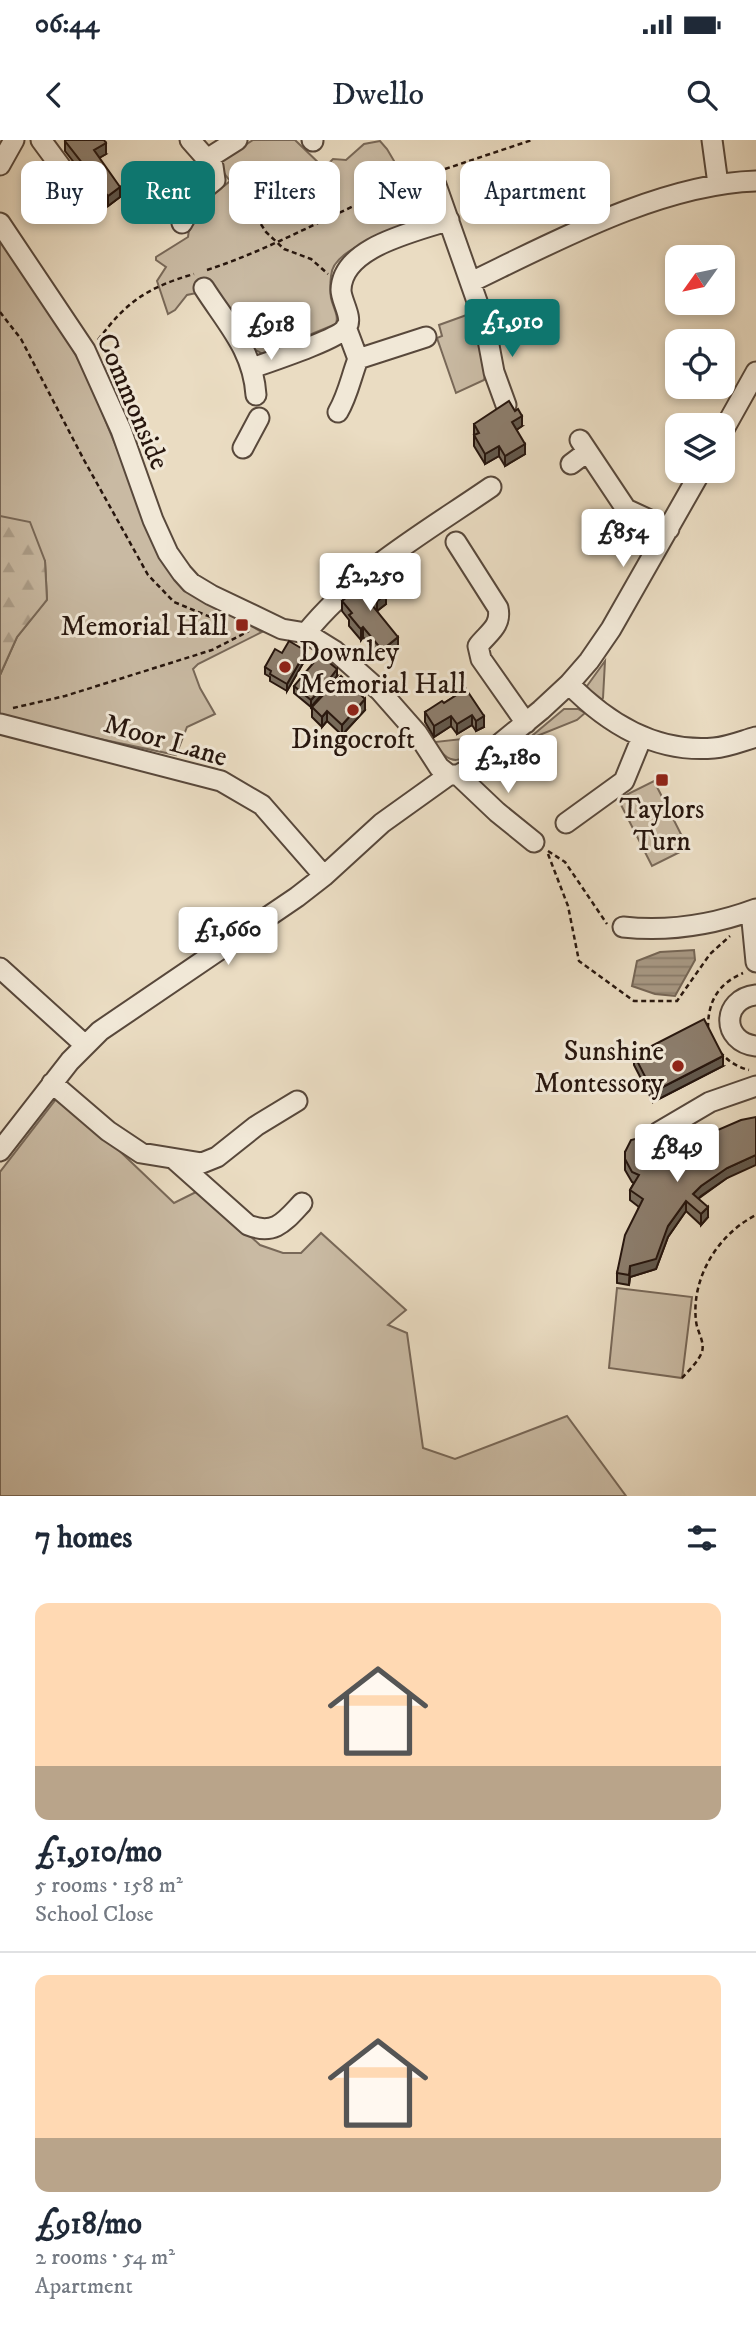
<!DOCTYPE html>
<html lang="en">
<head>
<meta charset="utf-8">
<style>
	:root { --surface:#fff; --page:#f2f2f3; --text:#1f2937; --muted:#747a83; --line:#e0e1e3; --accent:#0f766e }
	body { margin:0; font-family:"IM FELL DW Pica",serif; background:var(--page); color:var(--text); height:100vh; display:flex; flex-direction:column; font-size:26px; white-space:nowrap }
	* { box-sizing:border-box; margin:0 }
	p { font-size:23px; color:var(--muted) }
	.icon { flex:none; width:38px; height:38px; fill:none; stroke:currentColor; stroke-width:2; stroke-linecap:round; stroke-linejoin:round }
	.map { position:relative; height:1356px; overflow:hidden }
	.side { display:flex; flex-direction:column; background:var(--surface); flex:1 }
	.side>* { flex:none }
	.guide { position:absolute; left:21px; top:21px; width:714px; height:63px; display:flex; gap:14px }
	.needle { width:46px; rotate:237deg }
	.tools { position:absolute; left:665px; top:105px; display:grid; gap:14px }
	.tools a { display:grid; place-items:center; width:70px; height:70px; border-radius:14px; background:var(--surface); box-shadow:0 4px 10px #0003; font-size:35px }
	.price { position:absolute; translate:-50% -60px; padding:0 16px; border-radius:7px; background:#fff; color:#222; font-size:23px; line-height:46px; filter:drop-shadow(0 2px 4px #0008) }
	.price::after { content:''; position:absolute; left:50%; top:42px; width:21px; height:16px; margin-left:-10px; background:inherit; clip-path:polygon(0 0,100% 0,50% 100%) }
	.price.selected { background:var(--accent); color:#fff }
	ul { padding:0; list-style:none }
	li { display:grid; align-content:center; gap:14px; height:371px; padding:0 35px }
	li+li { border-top:2px solid var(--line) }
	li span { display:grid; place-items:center; height:217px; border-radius:14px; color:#555 }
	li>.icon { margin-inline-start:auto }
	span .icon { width:126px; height:126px; fill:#fffc; stroke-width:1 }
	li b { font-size:30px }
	h2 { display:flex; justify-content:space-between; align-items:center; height:84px; padding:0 35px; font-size:30px }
	.pill { padding:0 24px; border-radius:14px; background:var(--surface); box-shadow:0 4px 10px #0003; font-size:24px; line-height:63px }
	.pill.selected { background:var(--accent); color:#fff }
	.status { display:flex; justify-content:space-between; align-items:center; height:49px; padding:0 35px; background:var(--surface); direction:ltr }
	.status svg { height:19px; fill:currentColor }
	header { display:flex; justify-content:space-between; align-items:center; height:91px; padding:0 35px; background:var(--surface); font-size:32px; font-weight:600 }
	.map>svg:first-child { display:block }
	.green { fill:#c9baa3; stroke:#786858; stroke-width:2 }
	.forest { fill:url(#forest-firs); stroke:#786858; stroke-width:2 }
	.water { fill:url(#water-rules); stroke:#746555; stroke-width:2 }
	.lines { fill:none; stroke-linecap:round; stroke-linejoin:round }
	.minor-casing { stroke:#58483b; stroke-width:23 }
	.path { stroke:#27160e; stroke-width:2.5; stroke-dasharray:5 3.5; stroke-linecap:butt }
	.minor { stroke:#f1e8d7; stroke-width:19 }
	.wall { fill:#786c5d; stroke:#27160e; stroke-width:2 }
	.shaded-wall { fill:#62584c; stroke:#27160e; stroke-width:2 }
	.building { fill:#8c7d6c; stroke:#27160e; stroke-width:2 }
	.poi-dot { fill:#8f2418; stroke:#f1e8d7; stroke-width:2.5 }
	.labels { text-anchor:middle; stroke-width:6; stroke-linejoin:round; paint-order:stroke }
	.street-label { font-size:28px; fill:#27160e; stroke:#f1e8d7 }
	.poi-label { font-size:28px; fill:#27160e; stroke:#f1e8d7; text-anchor:end }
</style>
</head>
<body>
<div class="status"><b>06:44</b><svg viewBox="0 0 49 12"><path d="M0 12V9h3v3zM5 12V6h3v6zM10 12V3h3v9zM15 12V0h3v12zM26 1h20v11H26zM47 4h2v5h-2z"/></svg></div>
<header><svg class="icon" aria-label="back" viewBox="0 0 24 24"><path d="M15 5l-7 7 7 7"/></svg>Dwello<svg class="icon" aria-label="search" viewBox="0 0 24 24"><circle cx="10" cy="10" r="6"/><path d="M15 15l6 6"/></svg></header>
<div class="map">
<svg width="756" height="1356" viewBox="0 0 756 1356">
	<defs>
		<pattern id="forest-firs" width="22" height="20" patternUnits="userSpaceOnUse" patternTransform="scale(1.75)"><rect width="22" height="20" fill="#c9baa3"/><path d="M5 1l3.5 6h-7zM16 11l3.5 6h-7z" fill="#ad9f8b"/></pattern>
		<pattern id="water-rules" width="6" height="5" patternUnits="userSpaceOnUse" patternTransform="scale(1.75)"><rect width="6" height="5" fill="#a89985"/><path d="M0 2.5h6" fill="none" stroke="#897c6b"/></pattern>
	</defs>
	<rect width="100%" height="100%" fill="#eadcc2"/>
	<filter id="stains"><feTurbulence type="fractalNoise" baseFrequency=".00286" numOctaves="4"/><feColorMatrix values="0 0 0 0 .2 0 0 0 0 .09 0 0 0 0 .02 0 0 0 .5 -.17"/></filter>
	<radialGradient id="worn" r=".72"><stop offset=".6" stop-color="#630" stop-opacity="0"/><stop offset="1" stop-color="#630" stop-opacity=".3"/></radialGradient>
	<path class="green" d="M 253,0 L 295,0 L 324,28 L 333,19 L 346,20 L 364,4 L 380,1 L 387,9 L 407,43 L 412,42 L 426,81 C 401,90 332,106 331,136 C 330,144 330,151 331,158 C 333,168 339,175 336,184 L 263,214 L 254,209 L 250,200 L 247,201 L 201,152 L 187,155 L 175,170 L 168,174 L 157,141 L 166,127 L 156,120 L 156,117 L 188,97 L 190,82 L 209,50 L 224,46 L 230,41 L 221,29 L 221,21 Z
		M 0,98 L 69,202 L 90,243 L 156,404 L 194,455 L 262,492 L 198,524 L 193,529 L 200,548 L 215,574 L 187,587 L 176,615 L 0,578 L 0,535 L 17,497 L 47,459 L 45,421 L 0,376 Z
		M 472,173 C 480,193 490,219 484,240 L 456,253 L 437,198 L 442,196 L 439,185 Z
		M 605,521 L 603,558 L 597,562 L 587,551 L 587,546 Z
		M 564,569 L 578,569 L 585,573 L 577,580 L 527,600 Z
		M 480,597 L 482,600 L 482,607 C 463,622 448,628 435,602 Z
		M 654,641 L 688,708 L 652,726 L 618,659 Z
		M 60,954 L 174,1063 L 200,1050 L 260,1105 L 283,1113 L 301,1113 L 321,1093 L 406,1170 L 388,1185 L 407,1193 L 423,1308 L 455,1319 L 567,1276 L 626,1356 L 0,1356 L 0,1032 Z
		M 617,1148 L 692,1157 L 682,1238 L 609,1228 Z"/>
	<path class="forest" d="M 0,376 L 30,382 L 45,421 L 47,460 L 17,497 L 0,535 Z"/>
	<path class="water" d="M 694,810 L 695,820 L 675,856 L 655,854 L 632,846 L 637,821 L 660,812 Z"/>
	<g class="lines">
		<g class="minor-casing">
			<path id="minor" d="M 41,0 L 72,42
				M 312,0 L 313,1
				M 712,0 L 718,44
				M 207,19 L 237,0
				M 0,25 L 14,0
				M 436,45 L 485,184 L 494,232 L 506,265
				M 0,83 L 85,210 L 121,290 L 153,380 L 168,413 L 182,433 L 191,443 L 211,455 L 282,489 L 306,493 L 335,511 L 380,551 L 417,593 L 439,627 L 449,635
				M 182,83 L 199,53 L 215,40 L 213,26 L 190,0
				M 471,142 C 556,101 661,44 756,41
				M 204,148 C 227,184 253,210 256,255
				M 358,219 L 426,197
				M 252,228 C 269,222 339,199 347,187 C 353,177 341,161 341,150 C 342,106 416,92 449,80
				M 338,272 C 348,255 351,237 358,219 L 346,187
				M 723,291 L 756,232
				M 580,300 L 626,369 L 669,389
				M 243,308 L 259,278
				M 571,324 L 587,312
				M 456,402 L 498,468 C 502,486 488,493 478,506 L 481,519 L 526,583
				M 306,493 C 355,432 427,391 491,347
				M 569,544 C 608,584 657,613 714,608 C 728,607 742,601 756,597
				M 0,584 L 221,641 L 262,665 L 324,736
				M 458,635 L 497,672 L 534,702
				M 566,683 L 624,641 L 642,597
				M 751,771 L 756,822
				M 623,787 C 669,792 713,785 756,769
				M 0,828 L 85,905
				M 756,855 C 721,859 721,902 756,906
				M 52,943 L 108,991 L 141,1013 L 202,1023 L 217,1017 L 256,986 L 297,961
				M 659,992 L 710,962 L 756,946
				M 0,1011 L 70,921 L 100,891 L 297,757 L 324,736 L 382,683 L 449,635 L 458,635 L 469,629 L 541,570 L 569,544 L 589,521 L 611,489 L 701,331
				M 175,1020 L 248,1085 C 275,1096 285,1081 302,1063"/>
		</g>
		<path class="path" d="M 445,29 L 532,0
			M 231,43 L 244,58 L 266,92 L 284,109 L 311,119 L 328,134
			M 207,130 C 281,106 348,64 422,37
			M 0,172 L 21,199 L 84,320 L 148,435 L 174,462 L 225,483
			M 98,200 C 126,162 148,147 194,134
			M 13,568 L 65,556 L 212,510 L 249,491
			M 548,711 L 565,722 L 607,784
			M 548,714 L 568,766 L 579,821 L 634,861 L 677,861 L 710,814 L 730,796
			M 708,888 C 708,861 718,844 743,833
			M 720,912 C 728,921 737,927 749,930
			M 682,1238 C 689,1230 698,1222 702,1212 C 705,1201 697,1192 696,1181 C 691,1138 718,1094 756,1075"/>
		<use href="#minor" class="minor"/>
	</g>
	<path class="wall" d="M 65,1 L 106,14 L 99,18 L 120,57 L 108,66 L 65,11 Z
		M 474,284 L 522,286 L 516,290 L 525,314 L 505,326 L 499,316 L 485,324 L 474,306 Z
		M 372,437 L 386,464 L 377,471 L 398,507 L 382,520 L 363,497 L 361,500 L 349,486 L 349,480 L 342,471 L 342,461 Z
		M 282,513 L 306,518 L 287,551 L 270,541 L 270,537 L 265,534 L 265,527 Z
		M 337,536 L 331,543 L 331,547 L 365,570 L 342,595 L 327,581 L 322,587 L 312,577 L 312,567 L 325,553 L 324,552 L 311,567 L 294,553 L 294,546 Z
		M 466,549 L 484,587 L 476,591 L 472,585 L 457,594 L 451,586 L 434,597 L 425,582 L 425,572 L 444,563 Z
		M 634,915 L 723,926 L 653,962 L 634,925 Z
		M 625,1012 L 665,1021 L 668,1025 L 727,1038 L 698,1059 L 708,1077 L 701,1085 L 686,1071 L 668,1097 L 656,1129 L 630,1137 L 629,1145 L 617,1143 L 617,1133 L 639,1067 L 630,1060 L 630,1050 L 634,1043 L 632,1042 L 625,1030 Z"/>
	<path class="shaded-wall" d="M 106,3 L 106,14 L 94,21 L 94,10 Z
		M 120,47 L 120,57 L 108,66 L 108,56 Z
		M 522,276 L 522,286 L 512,293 L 512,282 Z
		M 525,304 L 525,314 L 505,326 L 505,316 Z
		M 499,306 L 499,316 L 485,324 L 485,314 Z
		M 386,454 L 386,464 L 377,471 L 377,461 Z
		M 372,455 L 372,465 L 367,459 Z
		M 363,487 L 363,497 L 361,500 L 361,489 Z
		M 398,497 L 398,507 L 382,520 L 382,510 Z
		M 306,511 L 306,518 L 287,551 L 287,544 Z
		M 337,529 L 337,536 L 328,547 L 331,543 L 331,550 L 327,555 L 328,541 Z
		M 324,545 L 324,552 L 311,567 L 311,560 Z
		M 365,559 L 365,570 L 342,595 L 342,585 Z
		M 327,571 L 327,581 L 322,587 L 322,577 Z
		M 472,575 L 472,585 L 457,594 L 457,584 Z
		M 451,576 L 451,586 L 434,597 L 434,586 Z
		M 484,576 L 484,587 L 476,591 L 476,581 Z
		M 723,916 L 723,926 L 653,962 L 653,952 Z
		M 756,1015 L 756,1025 L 727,1038 L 701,1056 L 693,1064 L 693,1054 L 701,1046 L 727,1028 Z
		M 686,1061 L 686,1071 L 668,1097 L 656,1129 L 630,1137 L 629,1145 L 630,1126 L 668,1086 Z
		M 708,1067 L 708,1077 L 701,1085 L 701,1074 Z"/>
	<path class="building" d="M 66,0 L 104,0 L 106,3 L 94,10 L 120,47 L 108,56 L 65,1 Z
		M 509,261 L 515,271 L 518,269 L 522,276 L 512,282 L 525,304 L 505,316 L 499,306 L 485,314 L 474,295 L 479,293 L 474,284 Z
		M 372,437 L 386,454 L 377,461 L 372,455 L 367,459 L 398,497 L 382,510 L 363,487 L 361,489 L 359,487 L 349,475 L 352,473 L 342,461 Z
		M 289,501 L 306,511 L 287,544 L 270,534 L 271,531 L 265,527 L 275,509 L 282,513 Z
		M 320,515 L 337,529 L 328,541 L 331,543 L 327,548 L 324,545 L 311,560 L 294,546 Z
		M 341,536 L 365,559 L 342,585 L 327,571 L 322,577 L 312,567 Z
		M 466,549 L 484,576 L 476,581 L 472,575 L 457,584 L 451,576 L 434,586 L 425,572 L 442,561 L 444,563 Z
		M 704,879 L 723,916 L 653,952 L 634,915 Z
		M 756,977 L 756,1015 L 727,1028 L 701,1046 L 693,1054 L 708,1067 L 701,1074 L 686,1061 L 668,1086 L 656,1119 L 630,1126 L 629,1135 L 617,1133 L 625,1095 L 643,1059 L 630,1050 L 639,1035 L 632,1032 L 625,1019 L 625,1012 L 631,1000 L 647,996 L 655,998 L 661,1006 L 665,1015 L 664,1021 L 668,1025 L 713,992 L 741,980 Z"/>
	<g class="poi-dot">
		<rect x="235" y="478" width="14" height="14" rx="3.5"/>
		<circle cx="285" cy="527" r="7"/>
		<circle cx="353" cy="570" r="7"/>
		<rect x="655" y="633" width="14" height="14" rx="3.5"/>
		<circle cx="678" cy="926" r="7"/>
	</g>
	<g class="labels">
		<g class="street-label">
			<text transform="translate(134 261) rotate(67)" y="10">Commonside</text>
			<text transform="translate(166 599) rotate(16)" y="10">Moor Lane</text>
		</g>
		<g class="poi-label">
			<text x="228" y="495">Memorial Hall</text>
			<text x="299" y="521" text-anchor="start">Downley<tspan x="299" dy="32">Memorial Hall</tspan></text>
			<text x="353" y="608" text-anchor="middle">Dingocroft</text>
			<text x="662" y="678" text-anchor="middle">Taylors<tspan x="662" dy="32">Turn</tspan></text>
			<text x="664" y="920">Sunshine<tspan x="664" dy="32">Montessory</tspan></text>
		</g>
	</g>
	<rect width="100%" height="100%" filter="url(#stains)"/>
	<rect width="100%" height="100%" fill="url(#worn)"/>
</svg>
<div class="tools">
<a><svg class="needle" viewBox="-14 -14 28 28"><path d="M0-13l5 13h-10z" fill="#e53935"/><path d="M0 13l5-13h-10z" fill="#747a83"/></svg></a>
<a><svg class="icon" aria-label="locate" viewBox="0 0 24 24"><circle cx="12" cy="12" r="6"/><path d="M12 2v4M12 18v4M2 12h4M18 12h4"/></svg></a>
<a><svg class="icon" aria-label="layers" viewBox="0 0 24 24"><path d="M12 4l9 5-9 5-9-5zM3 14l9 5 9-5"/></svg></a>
</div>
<b class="price selected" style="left:512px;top:219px">£1,910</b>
<b class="price" style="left:271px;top:222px">£918</b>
<b class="price" style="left:623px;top:429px">£854</b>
<b class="price" style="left:370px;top:473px">£2,250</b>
<b class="price" style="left:508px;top:655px">£2,180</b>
<b class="price" style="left:228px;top:827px">£1,660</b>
<b class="price" style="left:677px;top:1044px">£849</b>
<div class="guide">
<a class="pill">Buy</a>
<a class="pill selected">Rent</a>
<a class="pill">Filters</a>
<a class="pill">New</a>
<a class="pill">Apartment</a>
</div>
</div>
<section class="side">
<h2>7 homes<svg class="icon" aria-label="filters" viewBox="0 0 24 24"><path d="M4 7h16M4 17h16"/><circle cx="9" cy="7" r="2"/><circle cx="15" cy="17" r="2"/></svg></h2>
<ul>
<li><span style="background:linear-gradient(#ffd9b3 75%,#b9a48a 0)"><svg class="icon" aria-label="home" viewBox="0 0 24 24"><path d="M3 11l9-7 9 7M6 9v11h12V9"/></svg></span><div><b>£1,910/mo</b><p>5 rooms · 158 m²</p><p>School Close</p></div></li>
<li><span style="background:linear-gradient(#ffd9b3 75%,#b9a48a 0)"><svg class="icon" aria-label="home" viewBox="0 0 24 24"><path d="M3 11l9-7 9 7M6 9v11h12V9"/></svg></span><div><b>£918/mo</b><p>2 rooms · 54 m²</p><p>Apartment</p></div></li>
</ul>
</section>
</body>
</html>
